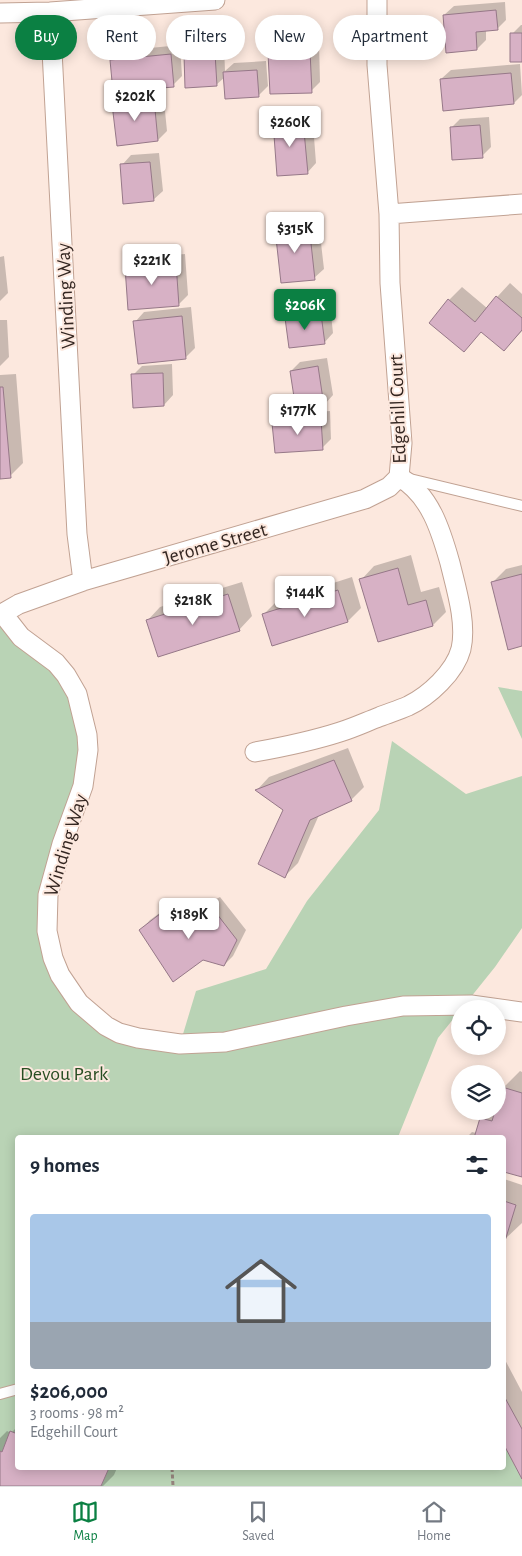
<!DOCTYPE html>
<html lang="en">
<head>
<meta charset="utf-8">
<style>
	:root { --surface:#fff; --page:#f6f6f7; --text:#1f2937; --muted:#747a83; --line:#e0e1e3; --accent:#0b8043 }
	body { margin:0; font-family:"Alegreya Sans",sans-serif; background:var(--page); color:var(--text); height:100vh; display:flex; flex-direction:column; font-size:19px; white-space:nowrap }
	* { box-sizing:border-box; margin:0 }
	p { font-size:16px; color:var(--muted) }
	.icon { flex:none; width:28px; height:28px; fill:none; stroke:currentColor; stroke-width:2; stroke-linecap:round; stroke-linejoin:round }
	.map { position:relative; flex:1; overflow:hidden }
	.details { position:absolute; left:15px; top:1135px; width:491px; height:335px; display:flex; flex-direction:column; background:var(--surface); border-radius:5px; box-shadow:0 2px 12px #0003 }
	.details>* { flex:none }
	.banner { position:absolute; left:15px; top:15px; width:492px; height:45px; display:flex; gap:10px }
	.tools { position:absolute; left:451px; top:1000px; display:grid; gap:10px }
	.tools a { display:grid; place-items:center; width:55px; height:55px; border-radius:50%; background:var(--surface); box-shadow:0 2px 12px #0003; font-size:25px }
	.price { position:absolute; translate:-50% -42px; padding:0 11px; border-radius:5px; background:#fff; color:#222; font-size:16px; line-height:32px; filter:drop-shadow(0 1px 2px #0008) }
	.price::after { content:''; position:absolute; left:50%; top:30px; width:15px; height:11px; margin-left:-8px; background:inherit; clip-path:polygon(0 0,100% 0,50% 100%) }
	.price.on { background:var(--accent); color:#fff }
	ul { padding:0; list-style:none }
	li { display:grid; align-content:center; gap:10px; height:265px; padding:0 15px }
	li+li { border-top:1px solid var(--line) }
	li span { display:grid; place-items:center; height:155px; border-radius:5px; color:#555 }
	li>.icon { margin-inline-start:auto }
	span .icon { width:90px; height:90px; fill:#fffc; stroke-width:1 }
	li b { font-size:21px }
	h2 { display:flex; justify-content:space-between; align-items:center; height:60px; padding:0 15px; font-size:21px }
	.tag { padding:0 18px; border-radius:22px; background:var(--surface); box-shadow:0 2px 12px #0003; font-size:18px; line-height:45px }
	.tag.on { background:var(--accent); color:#fff }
	.tab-bar { display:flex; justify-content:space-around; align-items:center; height:70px; border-top:1px solid var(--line); background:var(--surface); font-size:14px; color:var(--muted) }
	.tab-bar a { display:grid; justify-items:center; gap:2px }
	.tab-bar .on { color:var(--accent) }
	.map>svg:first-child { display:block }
	.green { fill:#b9d3b5 }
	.shadow { fill:#0003 }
	.building { fill:#d7b1c5; stroke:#967888 }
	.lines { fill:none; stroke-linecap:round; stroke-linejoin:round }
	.service-casing { stroke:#c1a293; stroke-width:12 }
	.minor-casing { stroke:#c1a293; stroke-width:21 }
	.path { stroke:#94837c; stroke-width:3; stroke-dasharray:4 2.5; stroke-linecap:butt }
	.service { stroke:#fff; stroke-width:10 }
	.minor { stroke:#fff; stroke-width:19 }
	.labels { text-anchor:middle; stroke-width:4; stroke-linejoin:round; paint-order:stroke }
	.street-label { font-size:20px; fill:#332621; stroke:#fce8de }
	.park-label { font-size:20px; fill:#284e22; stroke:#fce8de }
</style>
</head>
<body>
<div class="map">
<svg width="522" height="1486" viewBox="0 0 522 1486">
	<rect width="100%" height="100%" fill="#fce8de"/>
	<path class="green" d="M 0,615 L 56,663 L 87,735 L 48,895 L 53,958 L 106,1026 L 180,1044 L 196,991 L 266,969 L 307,901 L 379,810 L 392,741 L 466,794 L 522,776 L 522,928 L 495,967 L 438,1038 L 398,1137 L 18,1138 L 18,1468 L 504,1468 L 504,1445 L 522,1479 L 522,1486 L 0,1486 Z
		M 498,687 L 522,691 L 522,739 Z"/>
	<path class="shadow" d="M 505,2 L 506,20 L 497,29 L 486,30 L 486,40 L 477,49 L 444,15 L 454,6 Z
		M 521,25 L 522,25 L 522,61 L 512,34 Z
		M 319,42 L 320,82 L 311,91 L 270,53 L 279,44 Z
		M 224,44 L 225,71 L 234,63 L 266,61 L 268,86 L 258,96 L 225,77 L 216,85 L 185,55 L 194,46 Z
		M 180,45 L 182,76 L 173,85 L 111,60 L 120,51 Z
		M 520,64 L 522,95 L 514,103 L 441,79 L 451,70 Z
		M 163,91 L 167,131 L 158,140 L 114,104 L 123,95 Z
		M 312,111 L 316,163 L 307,173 L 274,122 L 283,113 Z
		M 489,117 L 491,147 L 482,156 L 451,128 L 460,119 Z
		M 159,153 L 163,191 L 153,200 L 122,165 L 131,155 Z
		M 318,217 L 324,269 L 314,278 L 277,229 L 286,220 Z
		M 185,254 L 188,295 L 179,304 L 126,267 L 136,258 Z
		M 4,256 L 8,293 L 0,301 L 0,257 Z
		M 510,283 L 522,294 L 522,331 L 504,350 L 449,300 L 462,287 L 487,308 Z
		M 330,305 L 333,333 L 324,343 L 286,319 L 296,309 Z
		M 191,307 L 195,348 L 186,357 L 139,363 L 135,322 L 144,312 Z
		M 0,320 L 7,320 L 9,357 L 0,366 Z
		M 327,358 L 333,395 L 324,405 L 291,371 L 300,362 Z
		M 172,364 L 173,395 L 164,405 L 133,375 L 142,366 Z
		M 16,374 L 23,463 L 10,476 L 0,477 L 0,375 Z
		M 330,411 L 331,439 L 322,448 L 274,423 L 283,414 Z
		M 411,555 L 421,592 L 439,587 L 446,612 L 433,625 L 379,641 L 361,580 L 374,566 Z
		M 522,565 L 522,645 L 492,583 L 506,569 Z
		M 352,577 L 361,608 L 348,621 L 273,645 L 264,614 L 277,601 Z
		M 242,582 L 252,616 L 239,630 L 147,621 L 160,607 Z
		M 348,748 L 364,787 L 351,800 L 319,815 L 298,863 L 285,876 L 284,809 L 257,790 L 269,777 Z
		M 220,897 L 246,930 L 233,956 L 224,965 L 203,959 L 141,930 L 150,920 L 179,899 L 190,913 Z
		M 520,1071 L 522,1072 L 522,1176 L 506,1171 L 504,1179 L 504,1138 L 466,1138 L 472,1132 L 476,1133 L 481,1118 L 488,1111 L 498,1111 L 498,1102 L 499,1102 L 503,1088 Z
		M 504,1179 L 522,1185 L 522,1223 L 505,1239 L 504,1239 Z
		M 504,1358 L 522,1392 L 522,1476 L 504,1443 Z
		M 18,1426 L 18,1468 L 117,1468 L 114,1475 L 103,1486 L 0,1486 L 0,1438 L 7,1431 L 11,1433 Z"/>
	<path class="building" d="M 496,10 L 498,30 L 476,32 L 477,50 L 446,53 L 443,15 Z
		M 510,33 L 522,33 L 522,62 L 510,62 Z
		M 310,51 L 312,93 L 270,94 L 268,53 Z
		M 215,53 L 217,86 L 185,88 L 184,55 Z
		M 171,54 L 174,87 L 113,92 L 110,60 Z
		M 257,70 L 259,97 L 225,99 L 223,72 Z
		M 511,73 L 514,104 L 443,111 L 440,79 Z
		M 154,99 L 158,141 L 117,146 L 112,104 Z
		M 303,120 L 308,174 L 277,176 L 273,122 Z
		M 480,125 L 483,158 L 452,160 L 450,127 Z
		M 150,162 L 154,201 L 123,204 L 120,164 Z
		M 309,225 L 315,280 L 281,283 L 275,229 Z
		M 176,263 L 179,306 L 128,310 L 125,267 Z
		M 496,296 L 522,318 L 522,330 L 504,351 L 481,332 L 464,352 L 429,323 L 448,299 L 475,322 Z
		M 321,314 L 325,344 L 289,348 L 285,318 Z
		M 182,316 L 186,359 L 138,364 L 133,321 Z
		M 318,366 L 324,406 L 296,410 L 290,371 Z
		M 163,373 L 164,406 L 133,408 L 131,374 Z
		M 0,387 L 3,387 L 11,478 L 0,479 Z
		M 321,419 L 323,450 L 275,453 L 272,423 Z
		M 398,568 L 408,605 L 426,600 L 433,626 L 378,642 L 359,579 Z
		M 522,574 L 522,646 L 508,650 L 491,582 Z
		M 338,590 L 348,622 L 272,646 L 262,614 Z
		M 228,594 L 240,631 L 158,657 L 146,620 Z
		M 334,760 L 352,801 L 310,820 L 285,878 L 258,864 L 283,810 L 255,790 Z
		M 210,905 L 237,940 L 224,966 L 203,960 L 173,982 L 139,930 L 169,907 L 180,921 Z
		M 502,1087 L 522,1093 L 522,1177 L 504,1172 L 504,1138 L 474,1138 L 480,1118 L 492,1121 L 495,1111 L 498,1111 L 498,1102 Z
		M 504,1201 L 516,1205 L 505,1241 L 504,1240 Z
		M 504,1396 L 522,1429 L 522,1479 L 504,1445 Z
		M 18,1427 L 18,1468 L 109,1468 L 101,1486 L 0,1486 L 0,1451 L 2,1452 L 10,1431 L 15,1433 Z"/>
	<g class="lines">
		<g class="service-casing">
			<path id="service" d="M 410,479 L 522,506
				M 0,1394 L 18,1389"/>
		</g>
		<g class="minor-casing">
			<path id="minor" d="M 377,0 L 377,65 L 389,214 L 390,283 L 402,443 L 399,477
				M 50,12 L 77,534 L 83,581
				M 0,13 L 50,12 L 215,0
				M 389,214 L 522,204
				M 3,614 L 21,637 L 56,663 L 66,675 L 77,694 L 87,735 L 88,750 L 83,786 L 62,844 L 48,895 L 47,931 L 53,958 L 60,975 L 79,1003 L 106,1026 L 119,1033 L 138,1038 L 180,1044 L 225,1042 L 346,1016 L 403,1006 L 471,1005 L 522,1012
				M 0,615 L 19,604 L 83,581 L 365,499 L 389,487 L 399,477
				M 255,752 C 283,747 312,741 340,732 C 353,728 366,722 379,717 C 389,713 399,710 408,706 C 429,696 455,672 461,649 C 467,623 456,588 450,563 C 441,531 430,494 399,477"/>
		</g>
		<path class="path" d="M 172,1468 L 173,1486"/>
		<use href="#service" class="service"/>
		<use href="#minor" class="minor"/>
	</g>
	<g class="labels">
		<g class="street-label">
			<text transform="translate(65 296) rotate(-93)" y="7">Winding Way</text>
			<text transform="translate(397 409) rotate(-92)" y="7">Edgehill Court</text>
			<text transform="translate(215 543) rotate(-16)" y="7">Jerome Street</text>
			<text transform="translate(65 845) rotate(-73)" y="7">Winding Way</text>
		</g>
		<g class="park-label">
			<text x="64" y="1080">Devou Park</text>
		</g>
	</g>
</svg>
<div class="tools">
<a><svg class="icon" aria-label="locate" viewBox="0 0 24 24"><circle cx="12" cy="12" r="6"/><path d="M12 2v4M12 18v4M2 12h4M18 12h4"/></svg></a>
<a><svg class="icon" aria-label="layers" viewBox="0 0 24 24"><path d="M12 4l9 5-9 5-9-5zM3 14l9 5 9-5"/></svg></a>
</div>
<b class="price" style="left:135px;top:122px">$202K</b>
<b class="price" style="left:290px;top:148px">$260K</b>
<b class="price" style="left:295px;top:254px">$315K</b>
<b class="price" style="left:152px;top:286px">$221K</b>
<b class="price on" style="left:305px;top:331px">$206K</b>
<b class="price" style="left:298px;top:436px">$177K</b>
<b class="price" style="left:305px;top:618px">$144K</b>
<b class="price" style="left:193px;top:626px">$218K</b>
<b class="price" style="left:189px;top:940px">$189K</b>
<div class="banner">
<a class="tag on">Buy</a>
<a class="tag">Rent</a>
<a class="tag">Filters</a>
<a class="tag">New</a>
<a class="tag">Apartment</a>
</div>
<section class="details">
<h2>9 homes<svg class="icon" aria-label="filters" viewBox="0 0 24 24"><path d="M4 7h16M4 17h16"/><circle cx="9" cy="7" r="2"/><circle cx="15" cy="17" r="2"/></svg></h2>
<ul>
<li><span style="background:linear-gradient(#a9c7e8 70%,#9aa5b1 0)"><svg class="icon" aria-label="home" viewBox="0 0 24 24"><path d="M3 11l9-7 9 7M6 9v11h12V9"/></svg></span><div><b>$206,000</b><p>3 rooms · 98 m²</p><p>Edgehill Court</p></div></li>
</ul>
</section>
</div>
<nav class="tab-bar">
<a class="on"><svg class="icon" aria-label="map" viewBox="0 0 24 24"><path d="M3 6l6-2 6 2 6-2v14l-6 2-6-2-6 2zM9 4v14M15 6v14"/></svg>Map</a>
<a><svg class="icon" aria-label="saved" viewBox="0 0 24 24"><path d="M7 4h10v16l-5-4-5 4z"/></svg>Saved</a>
<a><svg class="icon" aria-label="home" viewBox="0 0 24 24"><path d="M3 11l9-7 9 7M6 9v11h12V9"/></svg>Home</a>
</nav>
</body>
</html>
